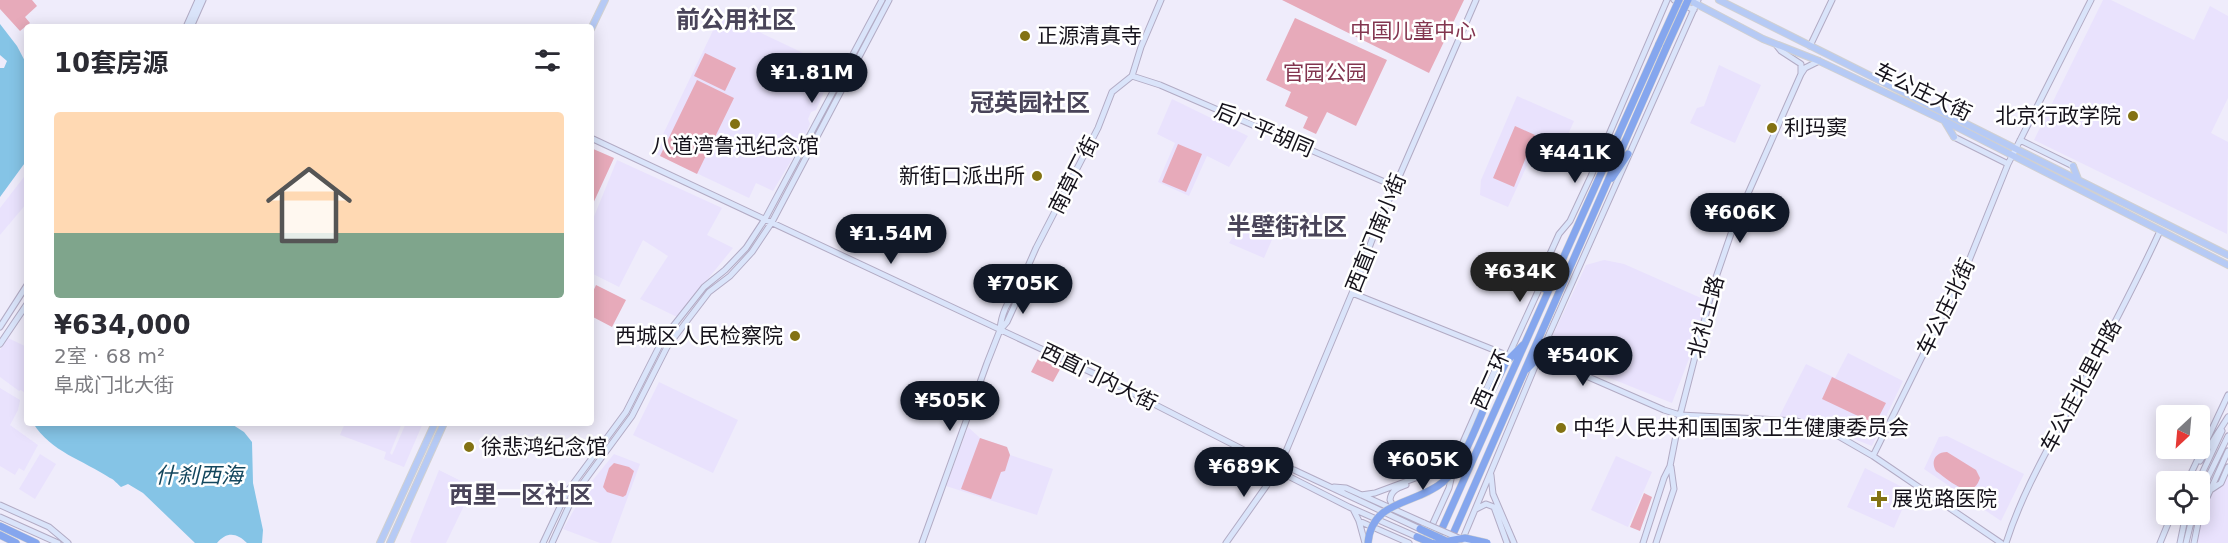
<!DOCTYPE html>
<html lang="zh">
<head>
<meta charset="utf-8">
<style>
	:root { --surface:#fff; --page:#f2f2f3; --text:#2b2b33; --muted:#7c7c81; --accent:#111827 }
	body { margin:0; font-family:"DejaVu Sans","Noto Sans SC",sans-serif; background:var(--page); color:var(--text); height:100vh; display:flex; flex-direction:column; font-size:22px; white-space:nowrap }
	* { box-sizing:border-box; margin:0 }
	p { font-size:20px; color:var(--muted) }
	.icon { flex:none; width:33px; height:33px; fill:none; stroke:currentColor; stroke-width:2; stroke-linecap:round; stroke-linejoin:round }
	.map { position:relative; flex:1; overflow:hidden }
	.drawer { position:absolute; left:24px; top:24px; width:570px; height:402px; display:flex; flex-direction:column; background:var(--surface); border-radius:6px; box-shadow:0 3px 15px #0003 }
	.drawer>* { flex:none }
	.needle { width:39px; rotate:206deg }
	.tools { position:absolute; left:2156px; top:405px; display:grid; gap:12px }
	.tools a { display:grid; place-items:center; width:54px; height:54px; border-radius:6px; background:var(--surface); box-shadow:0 3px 15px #0003; font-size:30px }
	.price { position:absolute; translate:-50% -51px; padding:0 14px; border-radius:21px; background:var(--accent); color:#fff; font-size:20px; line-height:39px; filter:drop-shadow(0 2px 3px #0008) }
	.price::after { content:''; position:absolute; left:50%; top:36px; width:18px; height:14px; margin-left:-9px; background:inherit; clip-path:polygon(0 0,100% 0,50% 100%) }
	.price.active { background:#222; color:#fff }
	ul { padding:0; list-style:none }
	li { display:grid; align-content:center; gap:12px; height:318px; padding:0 30px }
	li span { display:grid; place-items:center; height:186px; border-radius:6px; color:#555 }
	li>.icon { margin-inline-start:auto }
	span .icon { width:108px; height:108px; fill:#fffc; stroke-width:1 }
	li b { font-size:26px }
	h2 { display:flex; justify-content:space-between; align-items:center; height:72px; padding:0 30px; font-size:26px }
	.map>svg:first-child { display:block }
	.built { fill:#e9e2fd }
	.green { fill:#e7aaba }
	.water { fill:#85c4e6 }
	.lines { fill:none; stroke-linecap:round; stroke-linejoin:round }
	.secondary-casing { stroke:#b2abc4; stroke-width:7 }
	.primary-casing { stroke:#d0d0d1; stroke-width:8 }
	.highway-casing { stroke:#d0d0d1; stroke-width:8 }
	.secondary { stroke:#dae4fa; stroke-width:5 }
	.primary { stroke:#b6caf5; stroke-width:6 }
	.highway { stroke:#85a6ee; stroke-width:7 }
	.secondary-bridge-casing { stroke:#b2abc4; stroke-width:7; stroke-linecap:butt }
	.highway-bridge-casing { stroke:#d0d0d1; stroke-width:8; stroke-linecap:butt }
	.secondary-bridge { stroke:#dae4fa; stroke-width:5 }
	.highway-bridge { stroke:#85a6ee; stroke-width:7 }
	.poi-dot { fill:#837213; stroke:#fff; stroke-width:2 }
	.labels { text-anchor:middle; stroke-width:5; stroke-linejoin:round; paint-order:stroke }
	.park-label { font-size:21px; fill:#83354f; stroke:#fff }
	.poi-label { font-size:21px; fill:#15121b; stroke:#fff; text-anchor:start }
	.street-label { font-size:21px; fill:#15121b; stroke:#fff }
	.water-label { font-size:22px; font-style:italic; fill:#12465d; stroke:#fff }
	.quarter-label { font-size:24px; font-weight:bold; fill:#494459; stroke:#fff }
</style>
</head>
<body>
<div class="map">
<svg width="2228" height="543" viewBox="0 0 2228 543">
	<rect width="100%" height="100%" fill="#efecfb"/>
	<path class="built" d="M 2103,0 L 2111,0 L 2194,40 L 2210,6 L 2228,16 L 2228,98 L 2211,133 L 2228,142 L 2227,234 L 2034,140 Z
		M 721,14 L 835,68 L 816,110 L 811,112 L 808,119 L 810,124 L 800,146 L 773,191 L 756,183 L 749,198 L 654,153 Z
		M 1719,65 L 1761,85 L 1735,143 L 1690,123 L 1697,108 L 1704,106 Z
		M 1517,96 L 1574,121 L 1559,155 L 1536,146 L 1508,207 L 1480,195 L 1481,180 Z
		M 1172,99 L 1248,136 L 1229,167 L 1207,156 L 1189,196 L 1158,182 L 1175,143 L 1157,134 Z
		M 617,160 L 722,208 L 707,235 L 733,248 L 677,317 L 640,299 L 668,256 L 643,240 L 619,287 L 591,273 L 591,224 Z
		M 27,173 L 27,203 L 0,235 L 0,208 Z
		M 1243,220 L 1274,235 L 1264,258 L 1229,243 Z
		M 1604,260 L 1624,264 L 1701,298 L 1702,316 L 1695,343 L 1672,403 L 1545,352 L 1586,265 Z
		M 8,338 L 27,347 L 27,388 L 25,393 L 21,390 L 19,391 L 0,377 L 0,350 Z
		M 1848,353 L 1903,381 L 1872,446 L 1798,417 L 1779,417 L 1806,364 L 1835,378 Z
		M 659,382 L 738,420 L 713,473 L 633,435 Z
		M 0,388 L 20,400 L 18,410 L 10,425 L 38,445 L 24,471 L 19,468 L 15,475 L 0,466 Z
		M 345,423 L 402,423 L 390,453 L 392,455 L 406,423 L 423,423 L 404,467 L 384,459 L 386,452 L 340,435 Z
		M 968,427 L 980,438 L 1007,447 L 1010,455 L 1053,469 L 1037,515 L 946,486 Z
		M 1947,436 L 2024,474 L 2001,521 L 1924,469 L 1939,437 Z
		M 40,454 L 56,464 L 35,499 L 19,489 Z
		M 614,454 L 640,464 L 611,543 L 600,543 L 563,529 L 588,486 Z
		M 1616,456 L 1652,472 L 1628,527 L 1591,510 Z
		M 1865,468 L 1910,491 L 1894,528 L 1847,507 Z
		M 439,470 L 473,487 L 446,543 L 412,543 L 410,542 Z
		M 2228,472 L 2228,543 L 2198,543 L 2198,522 L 2208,492 Z"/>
	<path class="green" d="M 0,0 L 32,0 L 37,6 L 25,17 L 30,23 L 20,31 L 0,9 Z
		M 1282,0 L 1464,0 L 1429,73 Z
		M 1295,18 L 1387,60 L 1356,126 L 1327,112 L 1316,134 L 1303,128 L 1308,117 L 1285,106 L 1291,92 L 1266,80 Z
		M 705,53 L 736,68 L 725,91 L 694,76 Z
		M 697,80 L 734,98 L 697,174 L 660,156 Z
		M 1515,126 L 1535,135 L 1514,187 L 1493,178 Z
		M 1178,144 L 1202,154 L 1186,192 L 1162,182 Z
		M 591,148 L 614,158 L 591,208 Z
		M 596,285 L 626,300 L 612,327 L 591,316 L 591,296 Z
		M 1042,351 L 1064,362 L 1053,382 L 1031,372 Z
		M 1832,377 L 1886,403 L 1875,424 L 1822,399 Z
		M 980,438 L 1007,447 L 1010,455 L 1005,471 L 1001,472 L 991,499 L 961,489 Z
		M 1947,452 L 1976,470 L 1980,478 C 1972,503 1949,480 1936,471 C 1930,461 1936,452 1947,452 Z
		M 614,463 L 629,467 L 634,471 L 626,495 L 623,497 L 607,492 L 603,487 L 609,468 Z
		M 1644,493 L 1652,497 L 1640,531 L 1630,527 Z"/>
	<path class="water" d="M 0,24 L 17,46 L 27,65 L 27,127 L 25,132 L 27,160 L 0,197 L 0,68 L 4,68 L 7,61 L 0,55 Z
		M 33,423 L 230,423 L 244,432 L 252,442 L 253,483 L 263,530 L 262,543 L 247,543 C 237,533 227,531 217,543 L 195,543 L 143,493 L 128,484 L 121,487 C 117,484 115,480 110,478 C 83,460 51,452 33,423 Z"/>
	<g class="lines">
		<g class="secondary-casing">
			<path id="secondary" d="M 1674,0 L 1694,10
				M 186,27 L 198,0
				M 191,27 L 203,0
				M 1777,46 L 1781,51 L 1801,64 L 1801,73
				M 1810,46 L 1832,0
				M 1132,76 L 1160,85 L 1394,186
				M 1954,137 L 2008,164
				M 591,138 L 1097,375 L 1279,468 L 1290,477 L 1349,507 L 1417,537
				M 2020,140 L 2073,166
				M 1352,293 L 1509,356
				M 0,327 L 27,285
				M 1000,330 C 1001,315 1008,299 1018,289
				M 0,344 L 27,304
				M 1539,357 L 1545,358 L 1664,410 L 1680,415 L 1797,421 L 1840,437 L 1873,456 L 2001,543
				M 1507,359 L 1540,287 L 1549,256 L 1559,234 L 1570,221 L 1591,176 L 1667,0
				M 1873,456 L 1966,268 L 2008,164 L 2091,0
				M 2200,461 L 2228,417
				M 1281,468 L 1294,470 L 1420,529
				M 1491,475 L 1493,494 L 1514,543
				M 2187,482 L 2228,395
				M 2198,482 L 2222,431
				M 1334,487 L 1346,488 L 1424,523
				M 2209,491 L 2221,483 L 2228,467
				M 1361,495 L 1375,493 L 1437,470 L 1456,455
				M 2199,496 L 2228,436
				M 0,505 L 49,527 L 68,543
				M 1394,508 L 1390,500 C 1391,490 1398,488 1406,485
				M 1353,509 L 1359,521 L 1365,543
				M 1476,509 L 1486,504 L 1494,507 L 1507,543
				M 0,517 L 58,543
				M 1359,521 L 1409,543
				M 543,543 L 567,492 L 626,412 L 663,339 L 704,287 L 725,270 L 746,248 L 765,219 L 882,0
				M 552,543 L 574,495 L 632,416 L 667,347 L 709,292 L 730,276 L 752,252 L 772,222 L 889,0
				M 922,543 L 987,363 L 1000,330 L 1007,322 L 1018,298 L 1018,289 L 1036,248 L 1098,128 L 1112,92 L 1132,76 L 1141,47 L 1161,0
				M 1226,543 L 1279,468 L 1352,293 L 1375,232 L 1476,0
				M 1424,543 L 1449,488 L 1456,458 L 1494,372 L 1500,361 L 1509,356
				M 1461,543 L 1539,357 L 1698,0
				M 1643,543 L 1664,478 L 1670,466 L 1680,415 L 1714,283 L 1734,225 L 1801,74 L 1805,68 L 1819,61
				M 1656,543 L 1674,489 L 1671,467
				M 2006,543 C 2021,496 2045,454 2068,411 C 2100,351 2132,292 2160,231
				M 2160,543 L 2172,514
				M 2180,543 L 2186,514
				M 2186,543 L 2193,514
				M 2194,543 L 2200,513 L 2228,451"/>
		</g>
		<g class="primary-casing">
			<path id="primary" d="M 1689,0 L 1763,39 L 1819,61 L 1945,121 L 2228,265
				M 1719,0 L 2228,255
				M 591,29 L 605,0
				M 1945,122 L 1954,137
				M 2073,166 L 2078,179
				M 380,543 L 435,423
				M 390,543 L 444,423"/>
		</g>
		<g class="highway-casing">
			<path id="highway" d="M 1612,178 L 1628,154
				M 1545,289 L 1550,267 L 1549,256
				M 1527,369 L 1539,357
				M 1489,397 L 1506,362 L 1523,345
				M 0,526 L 36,543
				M 0,535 L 16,543
				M 1450,541 L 1667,46
				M 1436,542 L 1659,44"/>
		</g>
		<use href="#secondary" class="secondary"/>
		<use href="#primary" class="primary"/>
		<use href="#highway" class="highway"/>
		<g class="secondary-bridge-casing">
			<path id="secondary-bridge" d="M 1424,523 L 1468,542"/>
		</g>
		<g class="highway-bridge-casing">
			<path id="highway-bridge" d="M 1659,44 L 1679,0
				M 1667,46 L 1688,0
				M 1420,529 L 1446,541
				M 1417,537 L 1431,543
				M 1368,543 C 1372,499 1416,505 1443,482 C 1464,464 1477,423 1489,397
				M 1438,543 L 1465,538 L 1487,543"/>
		</g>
		<use href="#secondary-bridge" class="secondary-bridge"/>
		<use href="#highway-bridge" class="highway-bridge"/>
	</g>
	<g class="poi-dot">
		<circle cx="1025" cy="36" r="6"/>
		<circle cx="2133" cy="116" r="6"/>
		<circle cx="735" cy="124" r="6"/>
		<circle cx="1772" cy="128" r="6"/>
		<circle cx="1037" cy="176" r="6"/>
		<circle cx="795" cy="336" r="6"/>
		<circle cx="1561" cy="428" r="6"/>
		<circle cx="469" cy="447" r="6"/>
		<path d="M1876 490h6v6h6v6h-6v6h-6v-6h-6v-6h6z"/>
	</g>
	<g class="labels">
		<g class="park-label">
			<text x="1413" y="38">中国儿童中心</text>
			<text x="1325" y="80">官园公园</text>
		</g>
		<g class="poi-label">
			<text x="1037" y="43">正源清真寺</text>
			<text x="2121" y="123" text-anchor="end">北京行政学院</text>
			<text x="1784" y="135">利玛窦</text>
			<text x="735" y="153" text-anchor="middle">八道湾鲁迅纪念馆</text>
			<text x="1025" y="183" text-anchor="end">新街口派出所</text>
			<text x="783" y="343" text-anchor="end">西城区人民检察院</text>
			<text x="1573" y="435">中华人民共和国国家卫生健康委员会</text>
			<text x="481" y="454">徐悲鸿纪念馆</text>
			<text x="1892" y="506">展览路医院</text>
		</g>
		<g class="street-label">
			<text transform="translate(1923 92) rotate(26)" y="7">车公庄大街</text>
			<text transform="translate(1264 130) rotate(23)" y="7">后广平胡同</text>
			<text transform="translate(1074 175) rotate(-63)" y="7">南草厂街</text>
			<text transform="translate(1376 233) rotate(-68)" y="7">西直门南小街</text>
			<text transform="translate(1946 307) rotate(-64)" y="7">车公庄北街</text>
			<text transform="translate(1706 317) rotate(-75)" y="7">北礼士路</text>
			<text transform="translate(1099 377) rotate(26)" y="7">西直门内大街</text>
			<text transform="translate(1491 380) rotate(-66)" y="7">西二环</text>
			<text transform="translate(2081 386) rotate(-62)" y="7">车公庄北里中路</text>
		</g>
		<g class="water-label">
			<text x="199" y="483">什刹西海</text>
		</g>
		<g class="quarter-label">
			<text x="736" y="28">前公用社区</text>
			<text x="1030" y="111">冠英园社区</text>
			<text x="1287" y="235">半壁街社区</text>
			<text x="521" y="503">西里一区社区</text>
		</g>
	</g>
</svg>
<div class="tools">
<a><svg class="needle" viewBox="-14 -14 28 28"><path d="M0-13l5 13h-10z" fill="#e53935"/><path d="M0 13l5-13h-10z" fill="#7c7c81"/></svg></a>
<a><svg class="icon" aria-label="locate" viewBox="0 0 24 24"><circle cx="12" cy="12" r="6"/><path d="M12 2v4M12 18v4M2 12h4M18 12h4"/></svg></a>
</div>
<b class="price" style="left:812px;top:104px">¥1.81M</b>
<b class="price" style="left:1575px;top:184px">¥441K</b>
<b class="price" style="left:1740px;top:244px">¥606K</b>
<b class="price" style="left:891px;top:265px">¥1.54M</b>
<b class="price active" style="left:1520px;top:303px">¥634K</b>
<b class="price" style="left:1023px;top:315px">¥705K</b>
<b class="price" style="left:1583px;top:387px">¥540K</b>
<b class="price" style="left:950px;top:432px">¥505K</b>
<b class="price" style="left:1423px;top:491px">¥605K</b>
<b class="price" style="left:1244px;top:498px">¥689K</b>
<section class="drawer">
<h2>10套房源<svg class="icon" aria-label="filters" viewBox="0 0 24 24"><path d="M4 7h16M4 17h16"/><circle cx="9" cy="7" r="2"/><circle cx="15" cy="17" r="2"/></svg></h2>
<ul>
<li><span style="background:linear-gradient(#ffd9b3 65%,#7fa58c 0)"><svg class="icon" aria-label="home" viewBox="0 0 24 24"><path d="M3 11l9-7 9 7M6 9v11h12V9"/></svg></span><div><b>¥634,000</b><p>2室 · 68 m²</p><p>阜成门北大街</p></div></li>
</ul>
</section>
</div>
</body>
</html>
